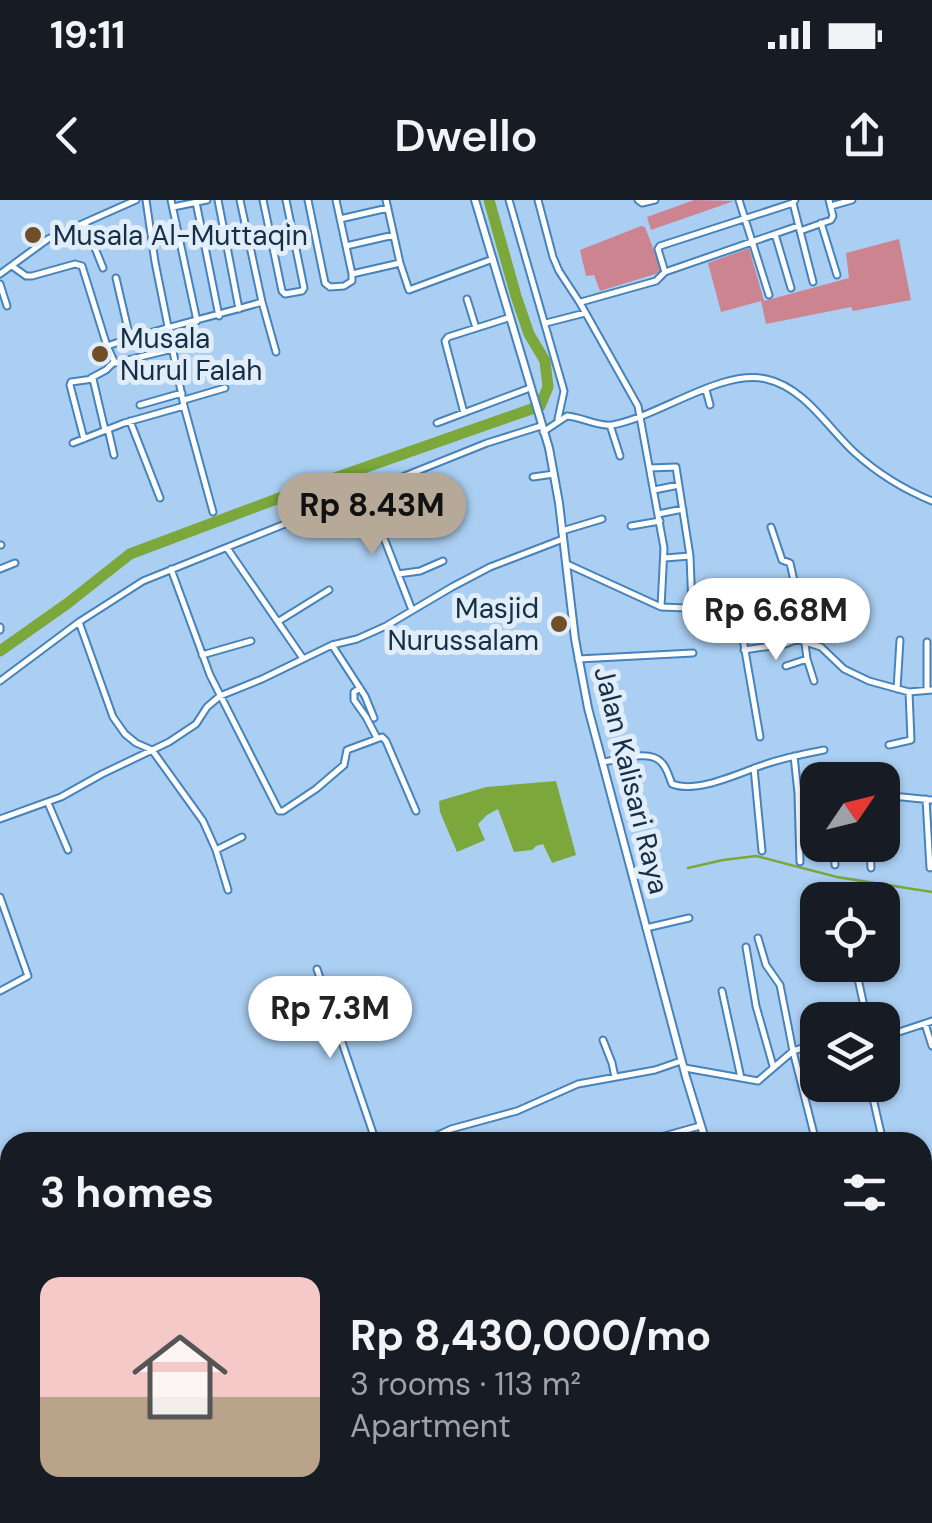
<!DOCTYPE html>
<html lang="en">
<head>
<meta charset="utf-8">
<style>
	:root { --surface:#171b24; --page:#20242c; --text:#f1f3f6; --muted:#9ea1a6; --accent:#b7a998 }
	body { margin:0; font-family:"DM Sans",sans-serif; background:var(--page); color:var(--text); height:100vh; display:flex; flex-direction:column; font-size:38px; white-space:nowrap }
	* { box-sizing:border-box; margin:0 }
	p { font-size:32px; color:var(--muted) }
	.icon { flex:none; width:55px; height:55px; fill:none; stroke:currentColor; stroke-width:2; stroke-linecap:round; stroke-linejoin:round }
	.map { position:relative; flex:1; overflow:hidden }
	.side { position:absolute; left:0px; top:932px; width:932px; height:392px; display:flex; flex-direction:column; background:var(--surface); border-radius:30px 30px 0 0; box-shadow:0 2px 8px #0004 }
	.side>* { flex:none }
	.needle { width:65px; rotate:55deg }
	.buttons { position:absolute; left:800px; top:562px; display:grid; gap:20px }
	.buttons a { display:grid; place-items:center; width:100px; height:100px; border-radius:20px; background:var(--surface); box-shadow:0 2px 8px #0004; font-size:50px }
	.price { position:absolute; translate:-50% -85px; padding:0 22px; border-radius:35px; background:#fff; color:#222; font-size:32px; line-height:65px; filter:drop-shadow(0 2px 5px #0008) }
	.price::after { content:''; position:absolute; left:50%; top:60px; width:30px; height:22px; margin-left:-15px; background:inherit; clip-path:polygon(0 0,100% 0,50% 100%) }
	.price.on { background:var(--accent); color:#111 }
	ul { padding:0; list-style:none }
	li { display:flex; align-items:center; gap:30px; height:250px; padding:0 40px }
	li span { display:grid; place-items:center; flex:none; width:280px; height:200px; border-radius:20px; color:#555 }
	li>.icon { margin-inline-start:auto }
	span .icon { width:120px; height:120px; fill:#fffc; stroke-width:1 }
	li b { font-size:42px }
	h2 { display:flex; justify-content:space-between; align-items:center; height:120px; padding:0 40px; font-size:42px }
	.status { display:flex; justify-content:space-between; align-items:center; height:70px; padding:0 50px; background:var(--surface); direction:ltr }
	.status svg { height:28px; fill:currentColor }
	header { display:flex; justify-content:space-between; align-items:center; height:130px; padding:0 40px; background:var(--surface); font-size:45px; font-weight:600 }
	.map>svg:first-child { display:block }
	.green { fill:#cd8491 }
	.water { fill:#7ca73a }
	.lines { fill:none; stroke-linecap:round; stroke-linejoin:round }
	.stream { stroke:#7ca73a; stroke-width:2.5 }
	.river { stroke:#7ca73a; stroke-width:11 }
	.street-casing { stroke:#4683ba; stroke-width:9 }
	.secondary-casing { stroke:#4683ba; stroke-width:10 }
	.street { stroke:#fff; stroke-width:5 }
	.secondary { stroke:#fff; stroke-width:6 }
	.poi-dot { fill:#704e26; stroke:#e1edf9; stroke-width:4 }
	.labels { text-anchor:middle; stroke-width:10; stroke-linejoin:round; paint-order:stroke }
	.poi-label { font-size:28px; fill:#152f46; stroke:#e1edf9; text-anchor:start }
	.street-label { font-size:28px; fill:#152f46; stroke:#e1edf9 }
</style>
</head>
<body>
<div class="status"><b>19:11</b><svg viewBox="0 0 49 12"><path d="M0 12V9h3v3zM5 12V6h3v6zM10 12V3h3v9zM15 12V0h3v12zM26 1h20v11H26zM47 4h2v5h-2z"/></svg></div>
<header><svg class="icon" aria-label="back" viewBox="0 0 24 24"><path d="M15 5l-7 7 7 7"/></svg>Dwello<svg class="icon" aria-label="share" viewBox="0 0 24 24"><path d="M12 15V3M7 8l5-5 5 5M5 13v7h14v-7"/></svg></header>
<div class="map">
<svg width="932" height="1323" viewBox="0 0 932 1323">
	<rect width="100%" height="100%" fill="#abcff3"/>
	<path class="green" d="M 694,0 L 734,1 L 651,30 L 647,17 Z
		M 641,26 L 645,27 L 662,72 L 600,91 L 594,75 L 586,76 L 580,50 Z
		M 899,39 L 911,100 L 853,111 L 851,107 L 766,124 L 761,101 L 721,112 L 708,63 L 749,48 L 764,101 L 849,78 L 846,53 Z"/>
	<path class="water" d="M 556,581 L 576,655 L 552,663 L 543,644 L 536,646 L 532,650 L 514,652 L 498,609 L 487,615 L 478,624 L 485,640 L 457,652 L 440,612 L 439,601 L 486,587 Z
		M 10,1034 L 10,1136 L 0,1139 L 0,1038 Z"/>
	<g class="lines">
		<path class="stream" d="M 688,668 L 723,660 L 756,656 L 837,677 L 932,692"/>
		<path class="river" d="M 0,451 L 68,403 L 130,354 L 298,291 L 540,206 L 548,187 L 545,161 L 529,134 L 516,96 L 489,0"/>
		<g class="street-casing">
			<path id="street" d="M 146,0 L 155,62 L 184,206 L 213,312
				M 171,0 L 197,121
				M 218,0 L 239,109
				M 240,0 L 262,102 L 276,152
				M 263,0 L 282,91 L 285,94 L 302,91 L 304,88 L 286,0
				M 308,0 L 325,83 L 330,87 L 344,86 L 352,81 L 352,74
				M 336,0 L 352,74
				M 386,0 L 400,63 L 409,90 L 493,59
				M 509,0 L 564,191 L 558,219
				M 538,0 L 553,57 L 559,71 L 580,103 L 638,206 L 664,348 L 661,407
				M 638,0 L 642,3 L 655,0
				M 739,0 L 769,95
				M 196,2 L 219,116
				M 793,3 L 813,82
				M 831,6 L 852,0
				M 173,7 L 207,0
				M 340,19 L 388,8
				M 85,23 L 103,68
				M 821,23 L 837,75
				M 800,31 L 831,20 L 833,16 L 829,0
				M 775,34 L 791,88
				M 346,46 L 394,35
				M 12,66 L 26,76 L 32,76 L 75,64 L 82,66 L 107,146
				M 665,72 L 658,49 L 660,46 L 793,3 L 795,0
				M 0,74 L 48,39 L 136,0
				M 352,74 L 400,63
				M 116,78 L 130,138
				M 0,84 L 7,106
				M 467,99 L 476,128
				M 581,102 L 656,81 L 665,72 L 798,26
				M 546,123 L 585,113
				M 173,149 L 115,163 L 107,146 C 158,129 211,117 262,102
				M 91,178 L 106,170 L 113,163
				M 137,178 L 177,169
				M 706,190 L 710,205
				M 184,200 L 225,188
				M 140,205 L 182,193
				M 464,213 L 445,141 L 448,137 L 508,118
				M 130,221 L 160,298
				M 437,223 L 530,188
				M 610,225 L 620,256
				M 108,229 L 114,255
				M 543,232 L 567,216 C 582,217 598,227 612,225 C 658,217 723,168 766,179 C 804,187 828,228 854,252 C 876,272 905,290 932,301
				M 84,239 L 70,185 L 71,182 L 93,179 L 105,230
				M 73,243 L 124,223 L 184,206
				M 650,268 L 676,267 L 690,356 L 692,408
				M 533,277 L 554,274
				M 654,290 L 679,285
				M 366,292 L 412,410
				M 658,314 L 683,309
				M 631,326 L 660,321
				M 771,327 L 782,360 L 790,363 L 801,412 L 807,459 L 814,481
				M 562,331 L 602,319
				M 0,345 L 1,345
				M 227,348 L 302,457
				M 665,358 L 690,356
				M 567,364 L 661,407 L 738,410 L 769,417 L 780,422 L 793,438 L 821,447 L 844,469 L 869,481 L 909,492 L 932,490
				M 0,369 L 15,363
				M 171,369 L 210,475 L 279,611 L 283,611 L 316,589 L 344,565 L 347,550 L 382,537 L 386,541 L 416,611
				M 398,374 L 420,371 L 443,361
				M 738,410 L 760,537
				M 279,421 L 329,390
				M 79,422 L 113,517 L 125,534 L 136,543 L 152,550 L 203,621 L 216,650 L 228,690
				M 0,427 L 0,430
				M 927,442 L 927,490
				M 332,445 L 365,496 L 374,518
				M 744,450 L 785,444 L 798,439
				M 202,455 L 251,441
				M 578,459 L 693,453
				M 786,466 L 807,459
				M 0,481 L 79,422 L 143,381 L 487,243 L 541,226
				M 360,488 L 354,492 L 354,500 L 366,517 L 377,538
				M 897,489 L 900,440
				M 889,545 L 911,540 L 909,492
				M 794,556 L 798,593 L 800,662
				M 603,562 C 619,560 649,549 661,562 C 667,567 669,577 672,584 C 697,594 739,573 763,565 C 783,558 803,554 824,550
				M 754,568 L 762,651
				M 798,593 L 818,592
				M 882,595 L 932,600
				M 891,596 L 891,651
				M 926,599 L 930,668
				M 48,603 L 68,650
				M 0,619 L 61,597 L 102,574 L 169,542 L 196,524 L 207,507 L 220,496 L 262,479 L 332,445 L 357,439 L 386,426 L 452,387 L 490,367 L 563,339
				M 834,645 L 835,665
				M 870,645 L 871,668
				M 216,650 L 242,637
				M 0,697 L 28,776 L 0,791
				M 646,728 L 689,718
				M 758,738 L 766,765 L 780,785 L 793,851 L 816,942
				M 746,747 L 756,806 L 773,866
				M 855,765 L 867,820
				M 317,769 L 376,942
				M 722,791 L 741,878
				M 925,824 L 932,846
				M 882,835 L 896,833 L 932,821
				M 603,840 L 612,863 L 615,877
				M 685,868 L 758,881 L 793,851 L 818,843
				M 870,885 L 883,942
				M 423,942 L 451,929 L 517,911 L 578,884 L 655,870 L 681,861
				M 652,942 L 657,938 L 700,926
				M 922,1069 L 932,1067
				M 922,1084 L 932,1098
				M 0,1302 L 10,1300
				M 190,1315 L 198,1323
				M 322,1315 L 323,1323
				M 527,1315 L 529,1323
				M 640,1315 L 643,1323
				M 752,1315 L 755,1323
				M 288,1323 L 302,1315"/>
		</g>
		<g class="secondary-casing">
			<path id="secondary" d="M 475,0 L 549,248 L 559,303 L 575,439 L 588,508 L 686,877 L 706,942
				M 850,1315 L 852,1323"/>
		</g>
		<use href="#street" class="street"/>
		<use href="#secondary" class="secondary"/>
	</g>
	<g class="poi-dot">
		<circle cx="33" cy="35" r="10"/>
		<circle cx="100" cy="154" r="10"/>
		<circle cx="559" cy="424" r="10"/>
	</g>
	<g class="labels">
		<g class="poi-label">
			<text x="53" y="45">Musala Al-Muttaqin</text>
			<text x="120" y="148">Musala<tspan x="120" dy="32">Nurul Falah</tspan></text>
			<text x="539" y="418" text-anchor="end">Masjid<tspan x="539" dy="32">Nurussalam</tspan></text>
		</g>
		<g class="street-label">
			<text transform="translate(632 580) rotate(76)" y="10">Jalan Kalisari Raya</text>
		</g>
	</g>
</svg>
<div class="buttons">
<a><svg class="needle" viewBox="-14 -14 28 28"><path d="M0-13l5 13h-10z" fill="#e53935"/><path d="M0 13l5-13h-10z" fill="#9ea1a6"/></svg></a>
<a><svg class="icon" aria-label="locate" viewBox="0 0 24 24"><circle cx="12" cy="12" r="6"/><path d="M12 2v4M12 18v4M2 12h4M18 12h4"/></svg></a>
<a><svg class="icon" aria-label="layers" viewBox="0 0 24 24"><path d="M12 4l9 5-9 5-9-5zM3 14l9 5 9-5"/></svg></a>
</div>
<b class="price on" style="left:372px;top:358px">Rp 8.43M</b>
<b class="price" style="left:776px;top:463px">Rp 6.68M</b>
<b class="price" style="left:330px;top:861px">Rp 7.3M</b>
<section class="side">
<h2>3 homes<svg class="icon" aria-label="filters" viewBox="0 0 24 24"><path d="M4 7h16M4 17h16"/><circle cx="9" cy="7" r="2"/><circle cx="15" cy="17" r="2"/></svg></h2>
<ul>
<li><span style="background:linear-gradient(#f6c9c9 60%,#b9a48a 0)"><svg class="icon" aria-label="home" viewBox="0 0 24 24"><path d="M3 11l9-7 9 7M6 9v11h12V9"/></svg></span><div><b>Rp 8,430,000/mo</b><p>3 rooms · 113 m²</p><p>Apartment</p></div></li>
</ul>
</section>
</div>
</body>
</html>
